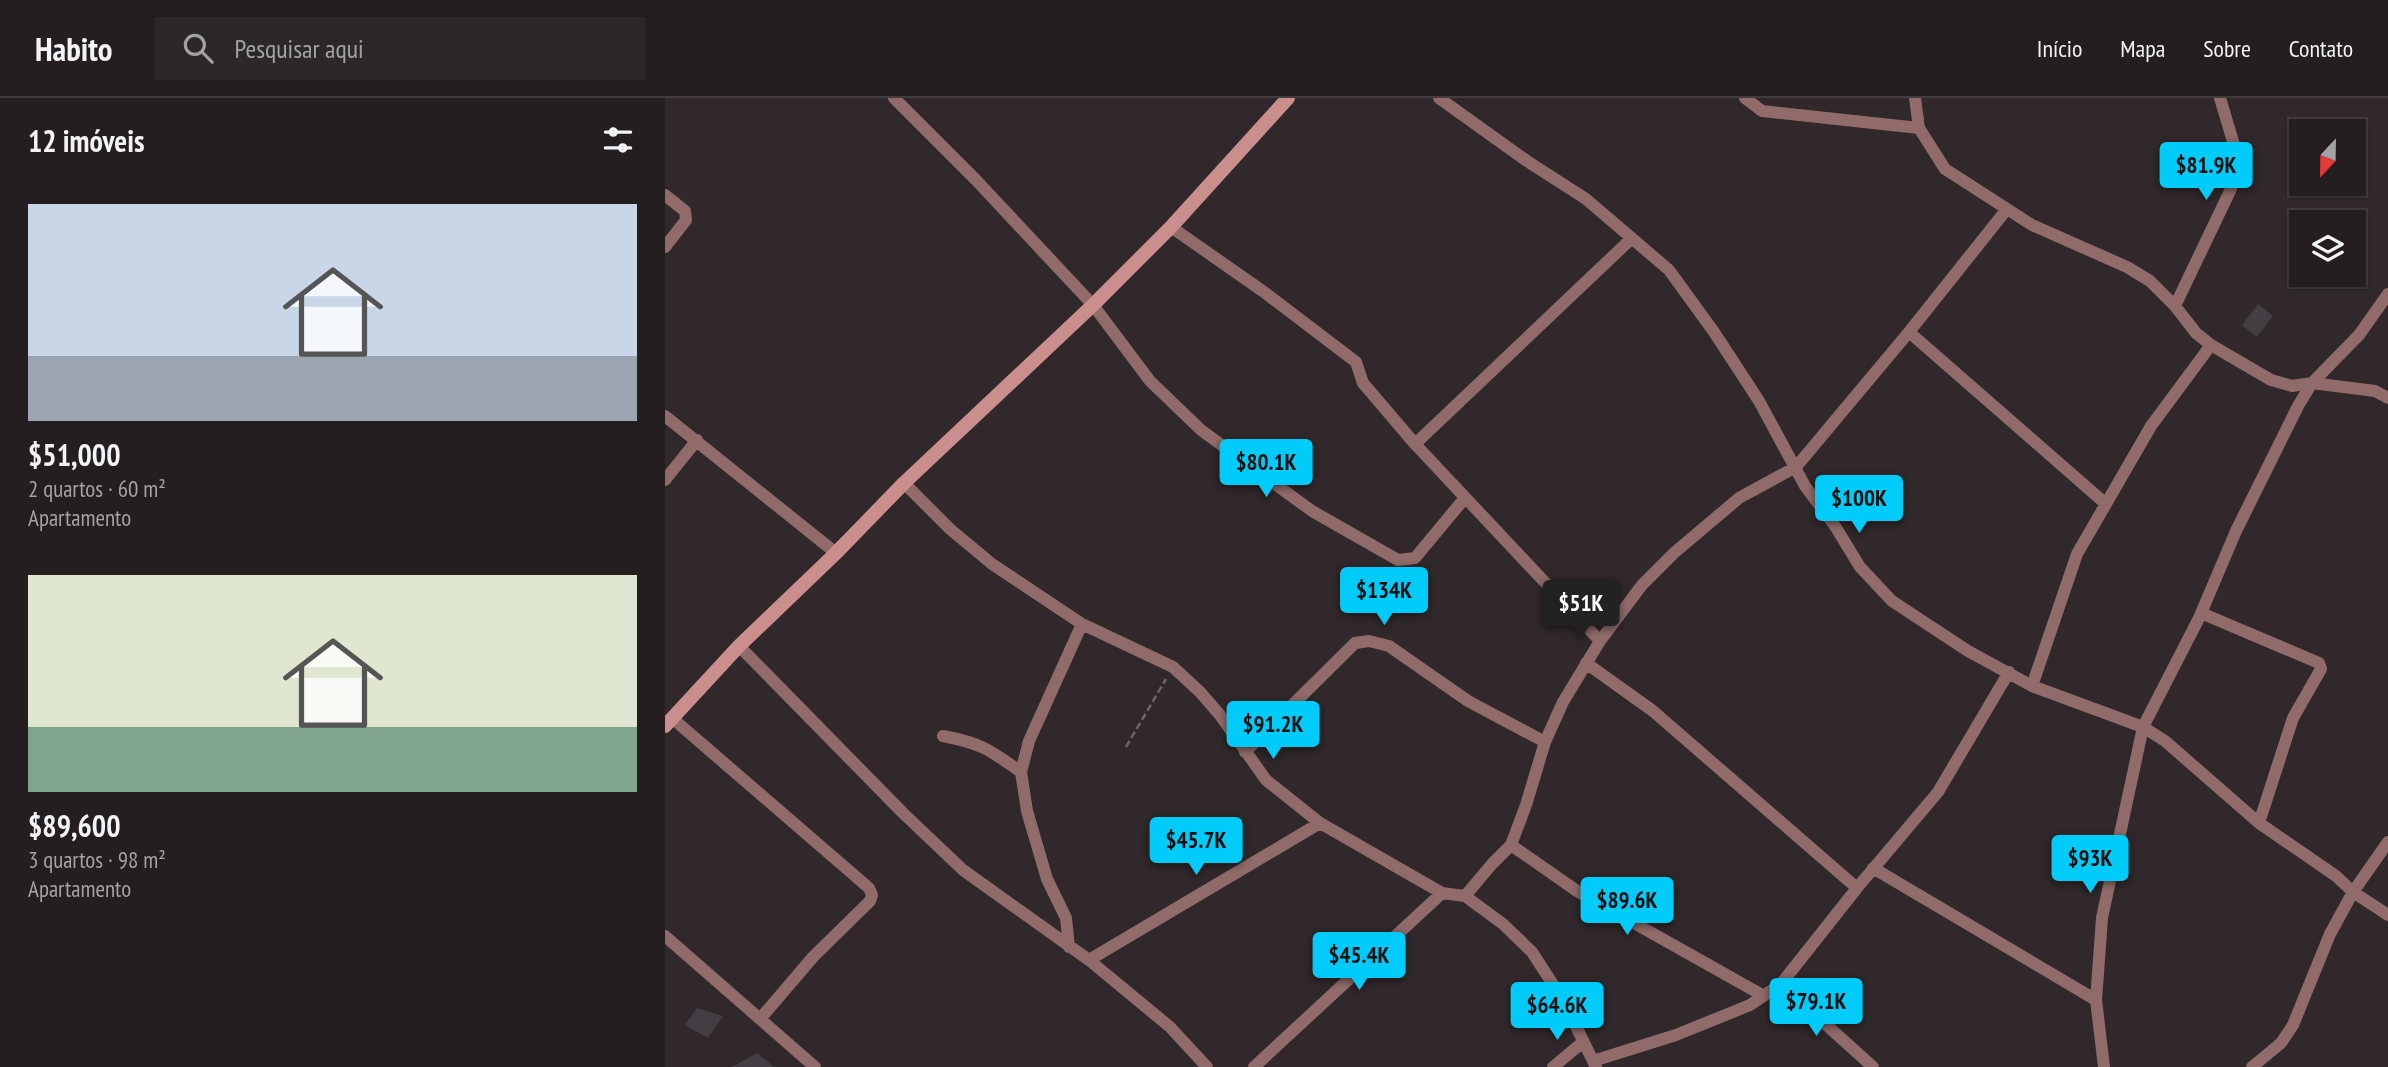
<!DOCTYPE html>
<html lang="pt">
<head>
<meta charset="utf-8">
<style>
	:root { --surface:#241e20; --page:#2c2729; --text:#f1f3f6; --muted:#a3a2a5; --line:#413c3e; --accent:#00cbf9 }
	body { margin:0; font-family:"PT Sans Narrow",sans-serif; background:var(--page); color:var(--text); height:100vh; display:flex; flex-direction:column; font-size:26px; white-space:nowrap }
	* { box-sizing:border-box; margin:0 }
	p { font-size:23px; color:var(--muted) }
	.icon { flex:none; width:38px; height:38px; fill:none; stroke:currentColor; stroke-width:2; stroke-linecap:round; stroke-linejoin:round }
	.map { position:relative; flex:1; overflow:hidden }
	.sheet { display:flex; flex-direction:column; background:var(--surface); width:665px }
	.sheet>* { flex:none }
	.needle { width:46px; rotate:202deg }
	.buttons { position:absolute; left:1624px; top:21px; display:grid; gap:14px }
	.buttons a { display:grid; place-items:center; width:77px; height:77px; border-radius:0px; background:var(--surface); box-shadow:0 2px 5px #0004,0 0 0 2px var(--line); font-size:35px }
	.price { position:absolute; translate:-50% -60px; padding:0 16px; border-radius:7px; background:var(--accent); color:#111; font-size:23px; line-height:46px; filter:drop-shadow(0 2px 4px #0008) }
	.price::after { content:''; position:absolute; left:50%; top:42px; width:21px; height:16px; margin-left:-10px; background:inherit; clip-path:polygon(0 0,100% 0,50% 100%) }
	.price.current { background:#222; color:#fff }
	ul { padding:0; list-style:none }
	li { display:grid; align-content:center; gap:14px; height:371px; padding:0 28px }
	li span { display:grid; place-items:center; height:217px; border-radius:0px; color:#555 }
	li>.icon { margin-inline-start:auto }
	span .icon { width:126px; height:126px; fill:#fffc; stroke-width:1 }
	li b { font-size:30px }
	h2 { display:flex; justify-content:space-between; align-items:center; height:84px; padding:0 28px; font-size:30px }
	header { display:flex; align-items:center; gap:42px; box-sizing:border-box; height:98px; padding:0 35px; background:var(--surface); border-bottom:2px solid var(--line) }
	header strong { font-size:33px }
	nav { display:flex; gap:38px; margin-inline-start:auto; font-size:24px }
	.search { width:490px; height:63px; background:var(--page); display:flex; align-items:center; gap:18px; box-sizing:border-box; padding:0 24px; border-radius:0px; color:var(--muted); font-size:26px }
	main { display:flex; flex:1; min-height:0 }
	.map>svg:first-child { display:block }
	.building { fill:#433e43 }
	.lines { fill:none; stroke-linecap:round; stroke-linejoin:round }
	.path { stroke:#6c6467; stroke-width:2.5; stroke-dasharray:7 3.5; stroke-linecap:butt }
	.street { stroke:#906b69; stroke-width:12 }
	.secondary { stroke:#ca8e8c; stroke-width:14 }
</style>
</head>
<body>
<header>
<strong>Habito</strong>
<div class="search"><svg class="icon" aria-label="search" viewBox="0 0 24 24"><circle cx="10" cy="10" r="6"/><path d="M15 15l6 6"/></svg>Pesquisar aqui</div>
<nav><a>Início</a><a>Mapa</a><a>Sobre</a><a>Contato</a></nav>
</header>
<main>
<section class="sheet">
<h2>12 imóveis<svg class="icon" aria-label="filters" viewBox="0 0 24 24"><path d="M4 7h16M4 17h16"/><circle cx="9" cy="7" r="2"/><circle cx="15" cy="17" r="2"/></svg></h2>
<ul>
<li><span style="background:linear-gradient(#c9d6e8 70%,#9aa5b1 0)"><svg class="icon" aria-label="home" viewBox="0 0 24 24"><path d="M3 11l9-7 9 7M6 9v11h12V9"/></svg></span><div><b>$51,000</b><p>2 quartos · 60 m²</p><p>Apartamento</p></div></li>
<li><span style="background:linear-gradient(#dfe7d0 70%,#7fa58c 0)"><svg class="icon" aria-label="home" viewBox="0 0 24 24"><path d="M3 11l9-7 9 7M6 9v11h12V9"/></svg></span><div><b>$89,600</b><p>3 quartos · 98 m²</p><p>Apartamento</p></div></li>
</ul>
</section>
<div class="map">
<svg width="1723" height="969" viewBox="0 0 1723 969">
	<rect width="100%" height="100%" fill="#30282b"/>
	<path class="building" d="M 1593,206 L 1608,218 L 1592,239 L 1577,227 Z
		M 32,910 L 58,918 L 43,940 L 20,927 Z
		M 92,955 L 109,969 L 67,969 Z"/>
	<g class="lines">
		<path class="path" d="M 461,649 L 501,581"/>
		<path class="street" d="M 229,0 L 311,82 L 428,207 L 485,283 L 536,332 L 647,413 L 733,462 L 750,460 L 799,401
			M 774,0 L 862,63 L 921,101 L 1004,172 L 1049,234 L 1094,303 L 1140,388 L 1170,428 L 1195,469 L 1227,503 L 1303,553 L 1367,588 L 1478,629 L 1500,643 L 1594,725 L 1671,778 L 1688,794 L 1723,744
			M 1080,0 L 1097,13 L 1254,30
			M 1250,0 L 1254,30 L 1280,71 L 1367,127 L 1462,169 L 1485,183 L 1510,208 L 1531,235 L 1546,247 L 1606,282 L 1627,288 L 1647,285 L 1710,293 L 1723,300
			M 0,97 L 20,113 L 21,122 L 0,149
			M 506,129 L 599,194 L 691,264 L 698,285 L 750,346
			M 1510,208 L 1565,93 L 1573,69 L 1570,50 L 1555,0
			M 1244,234 L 1441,406
			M 0,318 L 171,455
			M 0,382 L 32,342
			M 239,385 L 285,431 L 327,466 L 417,526 L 508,569 L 535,594 L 555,617 L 601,682 L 655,725 L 777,795 L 800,798 L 838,826 L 867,854 L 898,902 L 931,969
			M 1536,515 L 1654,565 L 1656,571 L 1628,620 L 1594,725
			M 935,543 L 750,346 L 966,141
			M 74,548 L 238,715 L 298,772 L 424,862 L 505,929 L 542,969
			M 921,565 L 988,613 L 1192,790
			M 1367,588 L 1412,456 L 1486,328 L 1546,247
			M 7,620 L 204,790 L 207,797 L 205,803 L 148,859 L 95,921
			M 278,638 C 316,645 325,652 356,674
			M 580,654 L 690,545 L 704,543 L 724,548 L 803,603 L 880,644
			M 846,747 L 912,793 L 1099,898
			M 1208,770 L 1431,902
			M 800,798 L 827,766 L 846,747 L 861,707 L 880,644 L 898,604 L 935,543 L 977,487 L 1009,455 L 1074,400 L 1131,369 L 1244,234 L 1342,111
			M 0,838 L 150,969
			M 404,849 L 401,820 L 382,781 L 362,713 L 356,674 L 364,643 L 417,526
			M 424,862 L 655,725
			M 1116,886 L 1208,969
			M 928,963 L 1011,937 L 1085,907 L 1116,886 L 1192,790 L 1273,694 L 1344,574
			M 589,969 L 777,795
			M 888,969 L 918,944
			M 1439,969 L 1431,902 L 1437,820 L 1478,629 L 1534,520 L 1571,433 L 1633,308 L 1647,285 L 1694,237 L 1723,196
			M 1587,969 L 1616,945 L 1628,927 L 1665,836 L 1688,794 L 1723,817"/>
		<path class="secondary" d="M 0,628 L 74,548 L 171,455 L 239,385 L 428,207 L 506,129 L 623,0"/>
	</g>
</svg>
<div class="buttons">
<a><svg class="needle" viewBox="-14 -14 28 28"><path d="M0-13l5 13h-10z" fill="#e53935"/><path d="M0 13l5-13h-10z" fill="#a3a2a5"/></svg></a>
<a><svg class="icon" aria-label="layers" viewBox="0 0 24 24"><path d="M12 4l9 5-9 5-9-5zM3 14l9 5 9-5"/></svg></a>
</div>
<b class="price" style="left:1541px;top:104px">$81.9K</b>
<b class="price" style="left:601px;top:401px">$80.1K</b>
<b class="price" style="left:1194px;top:437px">$100K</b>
<b class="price" style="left:719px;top:529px">$134K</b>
<b class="price current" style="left:916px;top:542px">$51K</b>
<b class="price" style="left:608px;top:663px">$91.2K</b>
<b class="price" style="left:531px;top:779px">$45.7K</b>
<b class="price" style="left:1425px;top:797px">$93K</b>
<b class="price" style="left:962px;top:839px">$89.6K</b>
<b class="price" style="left:694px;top:894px">$45.4K</b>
<b class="price" style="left:1151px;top:940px">$79.1K</b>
<b class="price" style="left:892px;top:944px">$64.6K</b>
</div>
</main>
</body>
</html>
